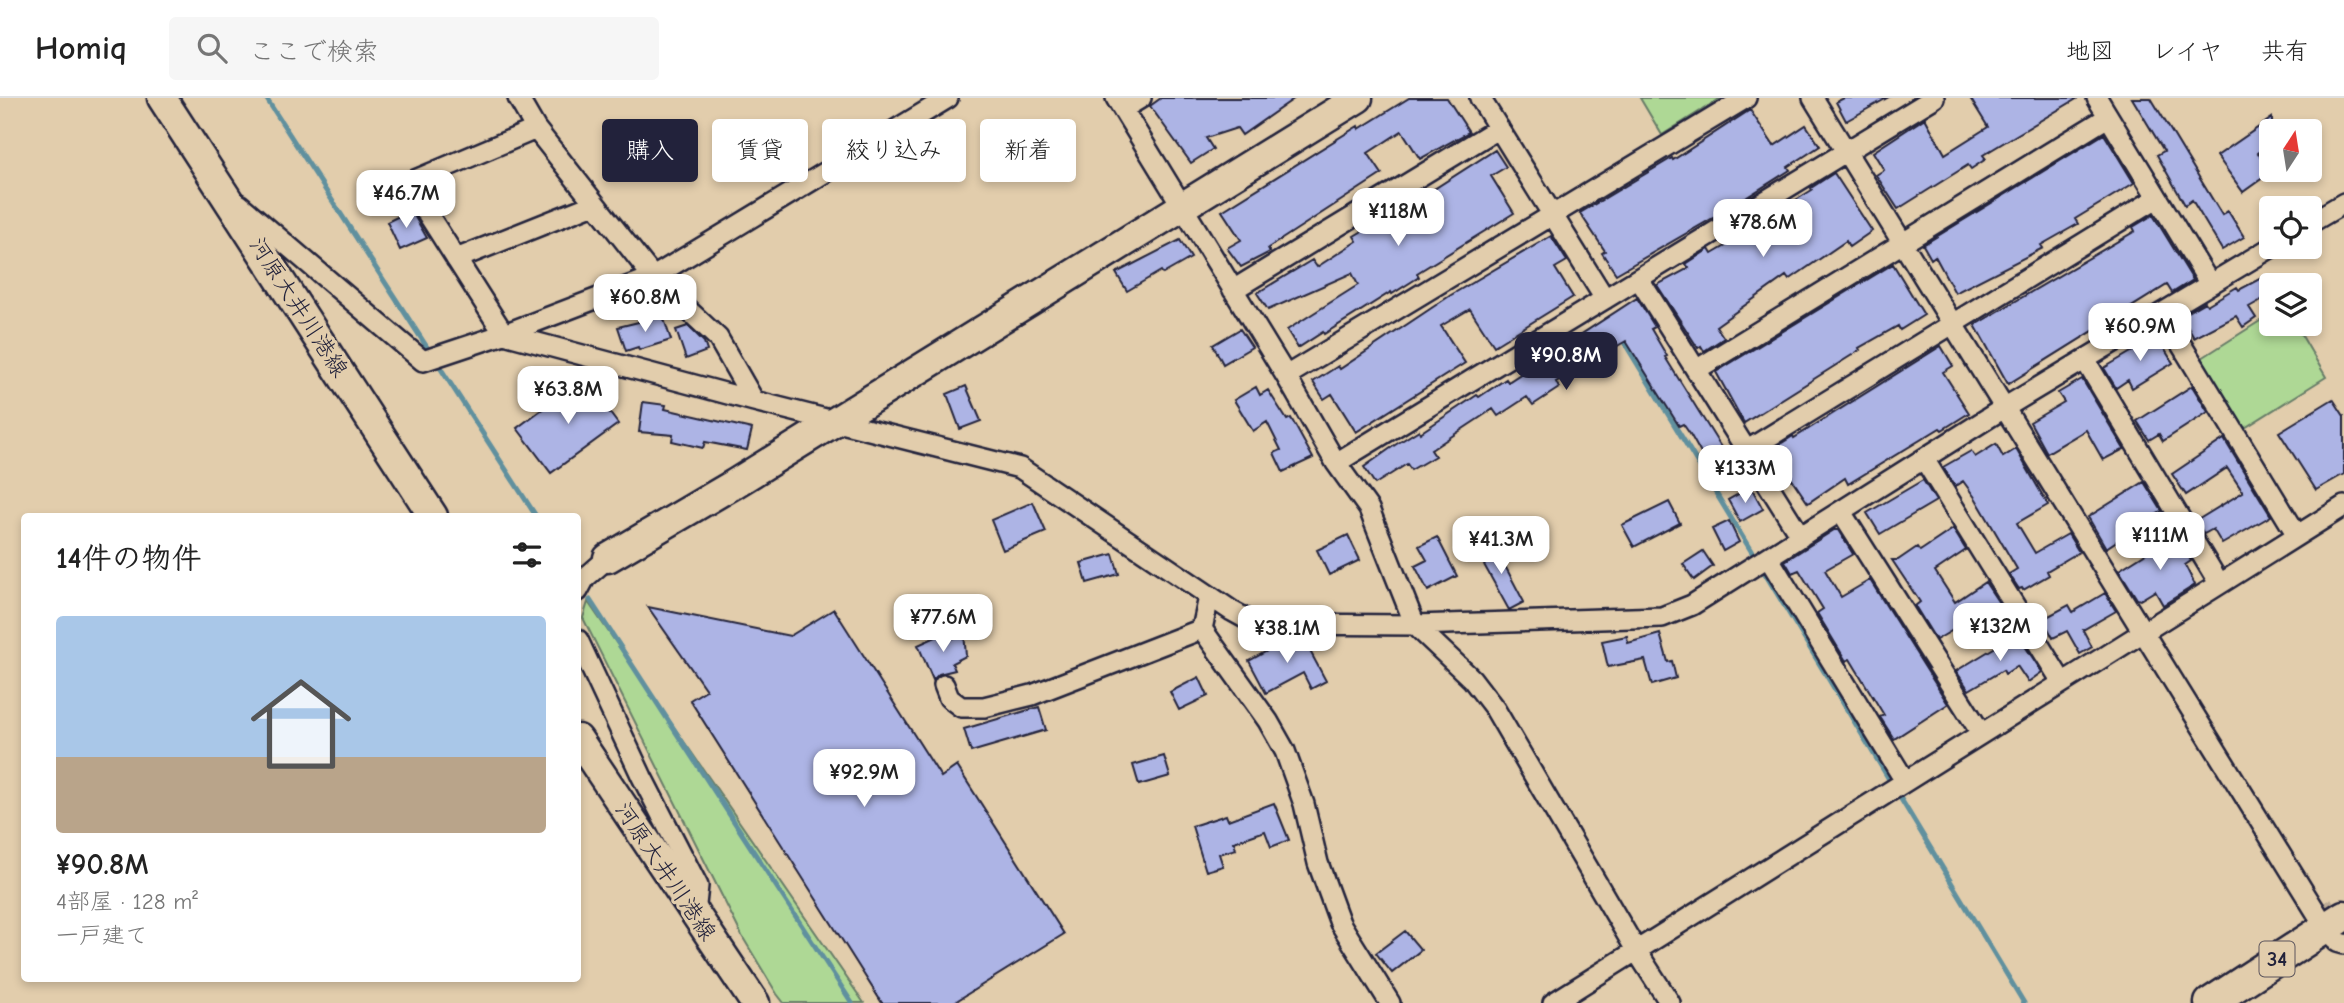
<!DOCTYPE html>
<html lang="ja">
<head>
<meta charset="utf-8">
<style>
	:root { --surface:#fff; --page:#f6f6f6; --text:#222; --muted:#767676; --line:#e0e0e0; --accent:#22223b }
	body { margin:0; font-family:"Comic Neue","Klee One",sans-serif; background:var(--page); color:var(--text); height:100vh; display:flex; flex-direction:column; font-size:26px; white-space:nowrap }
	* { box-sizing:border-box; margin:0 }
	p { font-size:23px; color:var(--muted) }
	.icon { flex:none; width:38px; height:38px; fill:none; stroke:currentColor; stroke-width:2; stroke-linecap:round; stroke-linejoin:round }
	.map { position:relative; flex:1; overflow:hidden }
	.side { position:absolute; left:21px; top:415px; width:560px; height:469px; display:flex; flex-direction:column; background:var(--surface); border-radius:7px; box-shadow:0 4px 10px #0003 }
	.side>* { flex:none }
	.banner { position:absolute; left:602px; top:21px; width:665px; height:63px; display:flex; gap:14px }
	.needle { width:46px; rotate:12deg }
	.fabs { position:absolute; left:2259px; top:21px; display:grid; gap:14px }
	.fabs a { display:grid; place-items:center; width:63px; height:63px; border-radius:7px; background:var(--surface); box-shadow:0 4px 10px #0003; font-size:35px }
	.price { position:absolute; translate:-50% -60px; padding:0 16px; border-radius:14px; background:#fff; color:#222; font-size:23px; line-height:46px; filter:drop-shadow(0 2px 4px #0008) }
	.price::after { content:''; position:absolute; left:50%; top:42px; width:21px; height:16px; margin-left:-10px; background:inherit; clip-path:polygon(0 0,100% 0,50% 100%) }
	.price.active { background:var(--accent); color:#fff }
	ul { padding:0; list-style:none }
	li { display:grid; align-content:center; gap:14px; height:371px; padding:0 35px }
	li span { display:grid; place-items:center; height:217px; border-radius:7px; color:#555 }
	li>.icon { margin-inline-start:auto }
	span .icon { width:126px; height:126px; fill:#fffc; stroke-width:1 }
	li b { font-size:30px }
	h2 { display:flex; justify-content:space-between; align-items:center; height:84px; padding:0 35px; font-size:30px }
	.chip { padding:0 24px; border-radius:7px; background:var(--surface); box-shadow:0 4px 10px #0003; font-size:24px; line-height:63px }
	.chip.active { background:var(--accent); color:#fff }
	header { display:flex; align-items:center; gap:42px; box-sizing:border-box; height:98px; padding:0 35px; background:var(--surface); border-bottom:2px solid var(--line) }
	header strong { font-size:33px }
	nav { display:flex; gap:38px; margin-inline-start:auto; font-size:24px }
	.search { width:490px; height:63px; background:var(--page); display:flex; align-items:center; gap:18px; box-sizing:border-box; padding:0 24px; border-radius:7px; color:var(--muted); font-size:26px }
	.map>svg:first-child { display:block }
	.green { fill:#aed895; stroke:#687d68; stroke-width:2 }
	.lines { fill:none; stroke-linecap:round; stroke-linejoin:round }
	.stream { stroke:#60909e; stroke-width:5 }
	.building { fill:#adb4e5; stroke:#22223b; stroke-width:2 }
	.street-tunnel { stroke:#bcab95; stroke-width:19; stroke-dasharray:19 10; stroke-linecap:butt }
	.street-casing { stroke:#22223b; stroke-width:24 }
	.secondary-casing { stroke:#22223b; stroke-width:33 }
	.primary-casing { stroke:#22223b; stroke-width:35 }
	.street { stroke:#e2cdac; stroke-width:19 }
	.secondary { stroke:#e2cdac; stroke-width:28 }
	.primary { stroke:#e2cdac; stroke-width:30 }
	.labels { text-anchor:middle; stroke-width:6; stroke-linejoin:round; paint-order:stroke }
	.shield { fill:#e2cdac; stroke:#5c555d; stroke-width:2 }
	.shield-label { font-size:21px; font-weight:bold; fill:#22223b }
	.street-label { font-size:23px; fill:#22223b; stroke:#e2cdac }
</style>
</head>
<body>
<header>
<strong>Homiq</strong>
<div class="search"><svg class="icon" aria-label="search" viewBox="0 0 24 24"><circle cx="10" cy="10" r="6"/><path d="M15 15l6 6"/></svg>ここで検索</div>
<nav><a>地図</a><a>レイヤ</a><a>共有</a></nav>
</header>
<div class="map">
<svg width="2344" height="905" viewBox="0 0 2344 905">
	<rect width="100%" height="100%" fill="#e2cdac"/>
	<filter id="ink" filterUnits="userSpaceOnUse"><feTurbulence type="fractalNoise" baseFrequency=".0143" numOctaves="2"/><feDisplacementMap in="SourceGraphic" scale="14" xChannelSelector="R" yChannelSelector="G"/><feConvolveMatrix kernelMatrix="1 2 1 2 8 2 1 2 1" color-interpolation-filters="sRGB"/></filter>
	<g filter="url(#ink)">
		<path class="green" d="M 1640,0 L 1721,0 L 1662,37 Z
			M 2271,216 L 2272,226 L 2295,226 L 2326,279 L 2243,331 L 2202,260 Z
			M 588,504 L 864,905 L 784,905 L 777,896 L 742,838 L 583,520 Z"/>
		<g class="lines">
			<path class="stream" d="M 266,0 L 536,418
				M 1621,239 L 1756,461
				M 1761,469 L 2024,905
				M 590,502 L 852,905"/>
		</g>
		<path class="building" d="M 1161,0 L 1295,0 L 1242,37 L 1237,30 L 1206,40 L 1213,51 L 1191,65 L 1150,8 Z
			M 1409,0 L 1447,0 L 1469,34 L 1420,61 L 1402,33 L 1368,55 L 1382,76 L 1268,150 L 1270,154 L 1241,169 L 1227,150 L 1241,142 L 1222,113 L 1358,28 L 1359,31 Z
			M 1844,0 L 1887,0 L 1846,23 L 1836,4 Z
			M 1970,0 L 2078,0 L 1983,57 L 1986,61 L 1971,71 L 1968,67 L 1898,111 L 1876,77 L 1884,72 L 1873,54 L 1925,20 L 1945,56 L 1988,29 Z
			M 2132,0 L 2151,0 L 2222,117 L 2228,113 L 2244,139 L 2222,152 L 2192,102 L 2185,107 L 2157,57 L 2164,53 Z
			M 1750,12 L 1774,48 L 1806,27 L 1820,48 L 1788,69 L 1790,72 L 1725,113 L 1616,176 L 1602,155 L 1605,153 L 1580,115 L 1672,60 L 1673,62 Z
			M 2272,20 L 2272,45 L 2258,55 L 2271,74 L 2243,94 L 2217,58 Z
			M 2104,36 L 2134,85 L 2075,121 L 2078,126 L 2041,147 L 2043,150 L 1955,195 L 1935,158 L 1931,161 L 1923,147 Z
			M 1495,52 L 1506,69 L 1491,78 L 1514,115 L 1417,175 L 1419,179 L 1392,196 L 1391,194 L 1324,236 L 1323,234 L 1298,250 L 1287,232 L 1358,187 L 1352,175 L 1268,212 L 1257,195 L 1312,162 L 1317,169 L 1357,143 L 1354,138 L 1376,125 L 1378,127 Z
			M 1834,75 L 1872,133 L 1849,149 L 1846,143 L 1789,182 L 1786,178 L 1716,228 L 1724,240 L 1704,253 L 1701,248 L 1698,250 L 1657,187 L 1689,170 L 1686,166 L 1709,151 L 1712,156 L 1741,139 L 1739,137 L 1812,92 L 1811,90 Z
			M 411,112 L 427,140 L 400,152 L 387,124 Z
			M 2153,117 L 2193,182 L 2172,195 L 2167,187 L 2008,286 L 1975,227 L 2135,133 L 2133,129 Z
			M 1551,138 L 1567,163 L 1555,170 L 1573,199 L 1494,248 L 1470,211 L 1441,228 L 1465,265 L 1356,334 L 1332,296 L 1324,301 L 1313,284 L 1338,268 L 1340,271 L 1451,197 Z
			M 1180,142 L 1191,160 L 1163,176 L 1161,173 L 1127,193 L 1116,175 Z
			M 1893,166 L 1924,217 L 1900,232 L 1898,228 L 1859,250 L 1860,252 L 1744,325 L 1716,274 Z
			M 2265,178 L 2272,189 L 2272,196 L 2249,209 L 2256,220 L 2243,229 L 2236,218 L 2194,240 L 2182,219 L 2184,216 L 2205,204 L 2207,207 L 2237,189 L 2239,192 Z
			M 1637,200 L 1655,229 L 1651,231 L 1667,258 L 1665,259 L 1732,367 L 1713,377 L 1690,336 L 1683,326 L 1679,328 L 1626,243 L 1556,284 L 1559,290 L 1533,307 L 1527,299 L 1498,318 L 1493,311 L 1431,352 L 1435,358 L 1411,372 L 1407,366 L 1375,386 L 1364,369 L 1395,347 L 1419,332 L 1420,335 L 1477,297 L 1479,299 L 1506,281 L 1508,284 Z
			M 663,218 L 671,242 L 639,252 L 638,249 L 626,253 L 618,229 Z
			M 688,228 L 704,244 L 707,253 L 686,261 L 676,232 Z
			M 1240,231 L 1252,249 L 1223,266 L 1213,247 Z
			M 2154,234 L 2173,265 L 2132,290 L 2128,282 L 2116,290 L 2104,270 L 2143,247 L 2140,242 Z
			M 1941,248 L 1953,268 L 1943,274 L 1969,315 L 1942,332 L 1940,330 L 1848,386 L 1845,380 L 1808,405 L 1785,371 L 1778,375 L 1766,355 L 1793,338 L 1794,340 Z
			M 584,280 L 618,326 L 551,375 L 517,330 Z
			M 2082,281 L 2124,351 L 2103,362 L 2086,332 L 2047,355 L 2030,324 L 2064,304 L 2058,295 Z
			M 966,288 L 981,323 L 960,331 L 947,296 Z
			M 2192,288 L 2208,314 L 2163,343 L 2159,336 L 2149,342 L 2137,323 Z
			M 1256,289 L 1260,297 L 1268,292 L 1287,322 L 1291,320 L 1313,360 L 1283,374 L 1274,355 L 1281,352 L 1267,324 L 1253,333 L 1234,302 Z
			M 2333,301 L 2344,318 L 2344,376 L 2316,392 L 2279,334 Z
			M 643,304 L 666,307 L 665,311 L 752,331 L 747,352 L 705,344 L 703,350 L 672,343 L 673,337 L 639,334 Z
			M 2224,341 L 2271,418 L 2222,446 L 2213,431 L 2204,436 L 2196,423 L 2243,394 L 2227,370 L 2186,397 L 2172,376 Z
			M 1996,346 L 2003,359 L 2016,351 L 2048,407 L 2017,425 L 2035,455 L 2068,436 L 2079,454 L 2047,473 L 2049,477 L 2023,492 L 2022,490 L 2019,491 L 2009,476 L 2017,471 L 1976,401 L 1963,383 L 1955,388 L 1943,369 L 1971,353 L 1975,359 Z
			M 1923,382 L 1936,403 L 1880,436 L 1867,415 Z
			M 2144,384 L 2162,413 L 2106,450 L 2088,419 Z
			M 1751,389 L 1763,411 L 1740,424 L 1728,402 Z
			M 1033,404 L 1046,434 L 1003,452 L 991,422 Z
			M 1669,404 L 1680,425 L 1634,449 L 1622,427 Z
			M 1729,423 L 1739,444 L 1723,453 L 1712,431 Z
			M 1953,431 L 1966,452 L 1935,473 L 1955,504 L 1985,484 L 1999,505 L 1936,542 L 1915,508 L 1920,504 L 1892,462 L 1898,462 L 1917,449 L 1920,453 Z
			M 1834,432 L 1838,432 L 1853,456 L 1825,472 L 1841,499 L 1870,482 L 1948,606 L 1894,641 L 1880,619 L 1884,617 L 1850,561 L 1846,563 L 1817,515 L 1823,511 L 1799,472 L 1792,475 L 1785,463 Z
			M 2176,436 L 2191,463 L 2185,467 L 2195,487 L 2163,507 L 2155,493 L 2140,502 L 2137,501 L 2119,472 Z
			M 1348,437 L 1360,462 L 1329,477 L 1317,452 Z
			M 1437,439 L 1457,478 L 1428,493 L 1415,468 L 1427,462 L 1419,448 Z
			M 1493,445 L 1524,504 L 1509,512 L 1477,454 Z
			M 1703,453 L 1713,468 L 1694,482 L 1683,466 Z
			M 1113,456 L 1119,476 L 1087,485 L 1081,465 Z
			M 2105,495 L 2116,513 L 2083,532 L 2092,549 L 2080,556 L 2067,533 L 2053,540 L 2043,521 L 2069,507 L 2073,514 Z
			M 648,509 L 790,538 L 834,511 L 941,679 L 957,668 L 1064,836 L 953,905 L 882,905 L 690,602 L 706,592 Z
			M 964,535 L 966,558 L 952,565 L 955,572 L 939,576 L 933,582 L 918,547 L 940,537 L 943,545 Z
			M 1660,536 L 1668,564 L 1672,563 L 1676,580 L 1652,587 L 1645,562 L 1608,569 L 1602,543 L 1627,538 L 1628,545 Z
			M 2017,536 L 2042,574 L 2028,584 L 2017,568 L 2005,576 L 2003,572 L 1969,592 L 1956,573 Z
			M 1294,538 L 1302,538 L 1326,583 L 1311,591 L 1303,575 L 1266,595 L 1249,563 Z
			M 1199,579 L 1208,598 L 1179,612 L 1170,594 Z
			M 1039,609 L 1046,632 L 971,654 L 964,631 Z
			M 1164,658 L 1170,678 L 1139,687 L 1133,667 Z
			M 1274,705 L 1289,742 L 1271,749 L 1265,733 L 1234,744 L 1236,751 L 1219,756 L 1223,768 L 1206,773 L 1192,728 L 1226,717 L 1228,722 Z
			M 1405,833 L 1421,852 L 1392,875 L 1376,855 Z"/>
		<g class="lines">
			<path class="street-tunnel" d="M 2323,805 L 2338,831 L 2342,832"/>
			<g class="street-casing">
				<path id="street" d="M 518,0 L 536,31 L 653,179 L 718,240 L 754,303
					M 1116,0 L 1286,278 L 1336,365 L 1369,411 L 1415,527 L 1472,581 L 1495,611 L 1636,852 L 1670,905
					M 1480,0 L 1605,201
					M 1813,0 L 2326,830
					M 2097,0 L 2210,186
					M 1123,11 L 1141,0
					M 536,31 L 408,85 L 504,236 L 754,303 L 1020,370 L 1232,513 L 1252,524 L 1272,526 L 1415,527 L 1662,519 L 1692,507 L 2004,310 L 2272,149
					M 239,106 L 423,263 L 504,236 L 653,179 L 948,0
					M 2310,125 L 2344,105
					M 456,161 L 594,106
					M 1639,181 L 1801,439
					M 1233,192 L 1499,30
					M 2162,215 L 2297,437
					M 2085,262 L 2219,485
					M 1696,272 L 2108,19
					M 1286,278 L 1746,0
					M 1746,353 L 2157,100
					M 1924,361 L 2062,584
					M 1336,365 L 1934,0
					M 1841,414 L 1981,635
					M 1768,459 L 1905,683
					M 578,493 L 585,480 L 608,460
					M 1209,499 L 1202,531 L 1268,623 L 1285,653 L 1304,706 L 1318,765 L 1340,825 L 1390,905
					M 578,542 L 642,679 L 698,788 L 695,816
					M 944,587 L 949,600 L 961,609 L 984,609 L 1032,597 L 1202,531
					M 2337,844 L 2344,846
					M 1553,905 L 2344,408"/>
			</g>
			<g class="secondary-casing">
				<path id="secondary" d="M 162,0 L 433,418
					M 608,460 L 734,386 L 1358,0
					M 578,641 L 755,905"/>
			</g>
			<g class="primary-casing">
				<path id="primary" d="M 2210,905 L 2344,818"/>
			</g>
			<use href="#street" class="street"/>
			<use href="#secondary" class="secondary"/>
			<use href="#primary" class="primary"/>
		</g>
	</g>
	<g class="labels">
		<rect class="shield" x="2259.5" y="843.5" width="35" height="35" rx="5"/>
		<g class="shield-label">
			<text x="2277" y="868">34</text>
		</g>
		<g class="street-label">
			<text transform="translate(299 209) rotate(57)" y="8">河原大井川港線</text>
			<text transform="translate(666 773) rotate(56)" y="8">河原大井川港線</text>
		</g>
	</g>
</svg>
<div class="fabs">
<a><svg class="needle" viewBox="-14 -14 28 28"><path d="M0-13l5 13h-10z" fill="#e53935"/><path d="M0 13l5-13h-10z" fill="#767676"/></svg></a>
<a><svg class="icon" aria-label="locate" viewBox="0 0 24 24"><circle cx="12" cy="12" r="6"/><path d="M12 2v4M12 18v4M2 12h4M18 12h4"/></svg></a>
<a><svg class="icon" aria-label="layers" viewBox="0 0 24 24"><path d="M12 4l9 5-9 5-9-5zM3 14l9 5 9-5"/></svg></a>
</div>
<b class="price" style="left:406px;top:132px">¥46.7M</b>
<b class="price" style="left:1398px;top:150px">¥118M</b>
<b class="price" style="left:1763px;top:161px">¥78.6M</b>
<b class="price" style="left:645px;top:236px">¥60.8M</b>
<b class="price" style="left:2140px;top:265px">¥60.9M</b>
<b class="price active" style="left:1566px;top:294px">¥90.8M</b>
<b class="price" style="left:568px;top:328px">¥63.8M</b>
<b class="price" style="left:1745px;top:407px">¥133M</b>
<b class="price" style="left:2160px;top:474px">¥111M</b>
<b class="price" style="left:1501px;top:478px">¥41.3M</b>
<b class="price" style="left:943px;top:556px">¥77.6M</b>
<b class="price" style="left:2000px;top:565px">¥132M</b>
<b class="price" style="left:1287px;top:567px">¥38.1M</b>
<b class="price" style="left:864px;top:711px">¥92.9M</b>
<div class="banner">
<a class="chip active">購入</a>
<a class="chip">賃貸</a>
<a class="chip">絞り込み</a>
<a class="chip">新着</a>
</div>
<section class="side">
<h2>14件の物件<svg class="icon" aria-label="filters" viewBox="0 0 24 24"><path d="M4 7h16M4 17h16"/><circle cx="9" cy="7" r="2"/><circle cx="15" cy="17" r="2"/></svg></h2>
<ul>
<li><span style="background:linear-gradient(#a9c7e8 65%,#b9a48a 0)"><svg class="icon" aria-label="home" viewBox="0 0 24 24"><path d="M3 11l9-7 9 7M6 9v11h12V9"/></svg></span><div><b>¥90.8M</b><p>4部屋 · 128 m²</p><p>一戸建て</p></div></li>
</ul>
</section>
</div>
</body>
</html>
